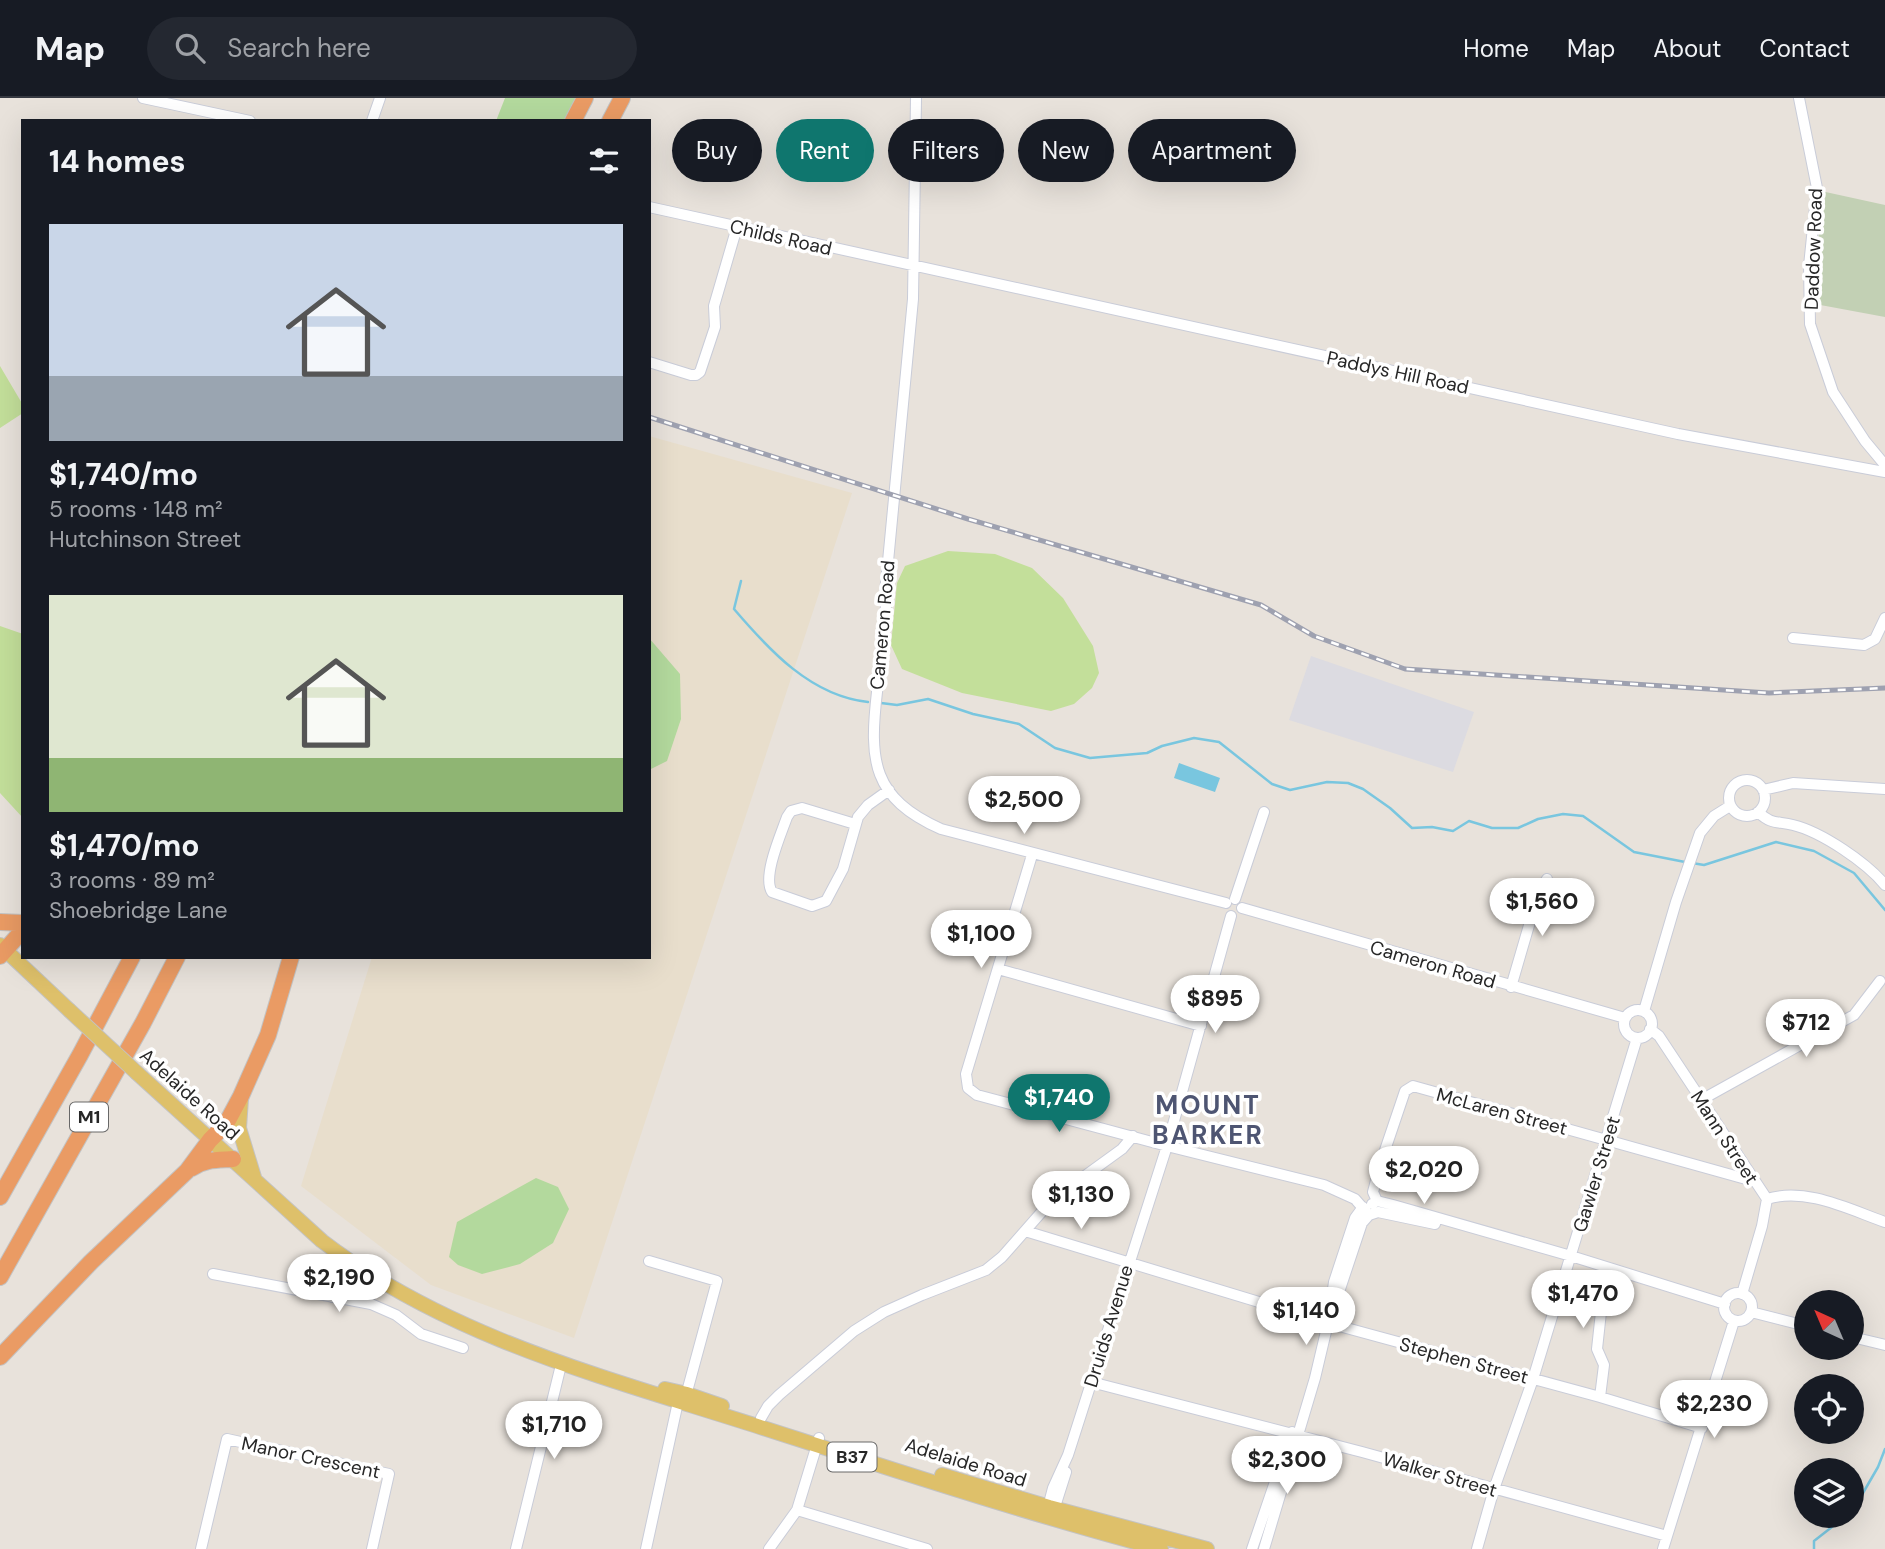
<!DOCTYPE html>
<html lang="en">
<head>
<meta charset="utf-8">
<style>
	:root { --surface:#171b24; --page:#242831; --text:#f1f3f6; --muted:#9ea1a6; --line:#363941; --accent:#0f766e }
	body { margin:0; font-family:"DM Sans",sans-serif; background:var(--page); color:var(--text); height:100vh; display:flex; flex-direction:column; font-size:26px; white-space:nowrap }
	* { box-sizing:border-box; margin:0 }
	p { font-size:23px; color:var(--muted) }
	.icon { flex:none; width:38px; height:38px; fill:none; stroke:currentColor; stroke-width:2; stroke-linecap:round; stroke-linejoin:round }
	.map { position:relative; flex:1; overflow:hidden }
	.panel { position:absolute; left:21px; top:21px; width:630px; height:840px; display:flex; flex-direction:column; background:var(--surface); border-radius:0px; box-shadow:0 7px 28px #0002 }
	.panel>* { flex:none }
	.top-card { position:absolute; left:672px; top:21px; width:665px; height:63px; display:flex; gap:14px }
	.needle { width:46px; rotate:316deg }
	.buttons { position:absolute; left:1794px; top:1192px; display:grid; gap:14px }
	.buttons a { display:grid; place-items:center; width:70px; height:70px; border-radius:50%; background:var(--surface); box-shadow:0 7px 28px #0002; font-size:35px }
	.price { position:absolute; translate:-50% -60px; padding:0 16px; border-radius:24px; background:#fff; color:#222; font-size:23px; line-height:46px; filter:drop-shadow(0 2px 4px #0008) }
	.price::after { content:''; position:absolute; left:50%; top:42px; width:21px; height:16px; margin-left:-10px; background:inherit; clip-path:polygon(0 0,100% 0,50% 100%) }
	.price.active { background:var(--accent); color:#fff }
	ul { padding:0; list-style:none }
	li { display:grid; align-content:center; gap:14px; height:371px; padding:0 28px }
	li span { display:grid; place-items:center; height:217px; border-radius:0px; color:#555 }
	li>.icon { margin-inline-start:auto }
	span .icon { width:126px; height:126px; fill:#fffc; stroke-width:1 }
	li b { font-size:30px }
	h2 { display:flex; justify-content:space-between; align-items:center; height:84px; padding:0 28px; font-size:30px }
	.chip { padding:0 24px; border-radius:32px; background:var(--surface); box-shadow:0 7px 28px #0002; font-size:24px; line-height:63px }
	.chip.active { background:var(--accent); color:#fff }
	header { display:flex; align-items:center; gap:42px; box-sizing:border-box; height:98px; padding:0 35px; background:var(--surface); border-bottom:2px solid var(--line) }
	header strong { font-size:33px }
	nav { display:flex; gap:38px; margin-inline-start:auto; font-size:24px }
	.search { width:490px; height:63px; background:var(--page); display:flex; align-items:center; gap:18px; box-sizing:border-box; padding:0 24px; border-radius:38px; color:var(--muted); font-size:26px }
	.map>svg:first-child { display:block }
	.industrial { fill:#dcdbe1 }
	.education { fill:#e8decc }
	.green { fill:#b3d99d }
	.cemetery { fill:#c2d0b4 }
	.pitch { fill:#c3df9a }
	.water { fill:#79c6df }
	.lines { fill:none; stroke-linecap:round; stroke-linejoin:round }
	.stream { stroke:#79c6df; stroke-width:2.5 }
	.minor-casing { stroke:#c9ccd8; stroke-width:12 }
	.major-casing { stroke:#c3c3c3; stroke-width:16 }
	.highway-casing { stroke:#c3c3c3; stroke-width:18 }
	.minor { stroke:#fff; stroke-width:10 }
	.major { stroke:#dec06a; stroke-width:14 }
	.highway { stroke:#ea9b64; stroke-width:16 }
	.rail-casing { stroke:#9ea1b0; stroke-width:5 }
	.rail { stroke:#fff; stroke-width:2.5; stroke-dasharray:8; stroke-linecap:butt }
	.major-bridge-casing { stroke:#c3c3c3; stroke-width:16; stroke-linecap:butt }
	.major-bridge { stroke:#dec06a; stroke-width:14 }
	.labels { text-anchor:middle; stroke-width:7; stroke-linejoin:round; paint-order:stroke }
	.shield { fill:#fff; stroke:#686868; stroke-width:2 }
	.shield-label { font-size:18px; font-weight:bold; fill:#272727 }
	.street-label { font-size:19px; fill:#272727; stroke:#fff }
	.district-label { font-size:26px; font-weight:bold; letter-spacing:2px; fill:#4e5572; stroke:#fff }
</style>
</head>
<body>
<header>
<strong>Map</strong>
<div class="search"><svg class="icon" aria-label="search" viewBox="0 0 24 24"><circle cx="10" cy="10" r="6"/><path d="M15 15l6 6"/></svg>Search here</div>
<nav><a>Home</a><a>Map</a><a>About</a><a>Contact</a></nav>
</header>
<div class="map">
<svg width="1885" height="1451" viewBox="0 0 1885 1451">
	<rect width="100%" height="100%" fill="#e8e2db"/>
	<path class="industrial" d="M 1311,558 L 1474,614 L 1453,674 L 1289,622 Z"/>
	<path class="education" d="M 649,338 L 852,395 L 574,1240 L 431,1187 L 301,1088 L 372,859 L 649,859 Z"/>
	<path class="green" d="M 505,0 L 585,0 L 573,23 L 496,23 Z
		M 649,540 L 680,576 L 681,621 L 667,663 L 649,672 Z
		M 536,1080 L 558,1089 L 569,1111 L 553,1145 L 520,1166 L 482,1176 L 458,1167 L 449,1159 L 457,1124 Z"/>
	<path class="cemetery" d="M 1821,93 L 1885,107 L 1885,219 L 1815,206 Z"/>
	<path class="pitch" d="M 0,268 L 23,307 L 23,315 L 0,330 Z
		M 948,453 L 995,456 L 1032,470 L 1063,500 L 1093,548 L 1099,575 L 1092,590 L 1074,606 L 1051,613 L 962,595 L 902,571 L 891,547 L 897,485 L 905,468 Z
		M 0,528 L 23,536 L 23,720 L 0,695 Z"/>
	<path class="water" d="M 1179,665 L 1220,680 L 1215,694 L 1174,680 Z"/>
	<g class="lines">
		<path class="stream" d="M 741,483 L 734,511 C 769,552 811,598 868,604
			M 881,605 L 897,607 L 928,601 L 973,616 L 1019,626 L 1055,650 L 1090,660 L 1147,655 L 1162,648 L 1194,640 L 1219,644 L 1272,686 L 1290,692 L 1327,684 L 1348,685 L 1363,691 L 1390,710 L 1412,730 L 1432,729 L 1453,733 L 1469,723 L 1492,730 L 1518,730 L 1538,721 L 1563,716 L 1583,718 L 1634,754 L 1685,764
			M 1692,765 L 1704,767 L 1776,744 L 1814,753 L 1854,775 L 1885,812
			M 1852,1414 L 1878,1369 L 1885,1351
			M 1814,1451 L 1814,1443 L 1846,1418"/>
		<g class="minor-casing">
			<path id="minor" d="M 143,0 L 250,23
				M 916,0 L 913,201 L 885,495 L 886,508 C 883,537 880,565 877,594 C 869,663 872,700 941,731 L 1226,805
				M 1799,0 L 1817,90 L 1809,168 L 1810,226 L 1833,294 L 1865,343 L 1885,367
				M 372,23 L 380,0
				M 649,109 L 1678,336 L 1885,374
				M 649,264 L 691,277 L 696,277 L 700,274 L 715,229 L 714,208 L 737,129
				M 1793,540 L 1864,547 L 1875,541 L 1885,520
				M1729 700a18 18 0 1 1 36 0a18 18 0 1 1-36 0Z
				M 1763,692 L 1793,685 L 1885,691
				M 1758,714 C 1772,727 1777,723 1793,727 C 1822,734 1867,765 1885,787
				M 855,726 L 802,710 L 791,713 L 787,719 C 781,736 762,779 772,794 L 812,808 L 826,803 L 843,771 L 858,719 L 868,707 L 889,692
				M 1032,757 L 966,976 L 968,990 L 977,997 L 1167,1048 L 1324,1087 L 1355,1101 L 1369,1117
				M 1235,801 L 1264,714
				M 1242,810 L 1625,920
				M 998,871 L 1201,928
				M 1511,889 L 1539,793 L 1547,781
				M1624 926a14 14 0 1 1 28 0a14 14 0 1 1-28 0Z
				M 1644,913 L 1676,804 L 1700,735 L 1714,718 L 1730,708
				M 1650,931 L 1659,938 L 1767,1101 L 1762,1128 L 1742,1196
				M 1701,1002 L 1854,917 L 1880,883
				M 1767,1101 C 1806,1089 1848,1111 1885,1124
				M 1377,1103 L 1373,1094 L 1380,1067 L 1405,993 L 1413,988 L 1753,1083
				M 1372,1106 L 1377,1103 L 1393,1107 L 1571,1158 L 1725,1206
				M 1369,1117 L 1378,1114 L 1435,1126
				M 1025,1133 L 1328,1225 L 1600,1299 L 1702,1330
				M 649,1163 L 717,1183 L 685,1301
				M 213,1176 L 371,1206 L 396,1217 L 421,1236 L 463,1250
				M1724 1209a14 14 0 1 1 28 0a14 14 0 1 1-28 0Z
				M 332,1199 L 341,1179 L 351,1165
				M 1336,1203 L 1362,1125 L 1369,1117
				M 1751,1214 L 1806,1228
				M 1852,1239 L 1885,1247
				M 1091,1284 L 1362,1354 L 1667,1438
				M 1600,1299 L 1604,1267 L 1597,1251 L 1601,1214 L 1613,1171
				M 761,1320 L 768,1308 L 779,1297 L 854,1233 L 884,1214 L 922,1197 L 986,1172 L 1002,1159 L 1053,1101 L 1122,1051 L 1133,1038
				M 797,1412 L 927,1451
				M 1047,1413 L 1053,1390 L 1068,1357 L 1167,1048 L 1231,818
				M 1053,1415 L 1066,1374
				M 201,1451 L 227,1341 L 389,1376 L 372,1451
				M 516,1451 L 561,1267
				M 646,1451 L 678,1304
				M 769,1451 L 797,1412 L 819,1340
				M 1252,1451 L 1292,1334
				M 1264,1451 L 1315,1280 L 1328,1225 L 1334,1184 L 1355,1120 L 1363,1109
				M 1477,1451 L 1494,1391 L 1533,1281 L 1637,940
				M 1663,1451 L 1734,1223"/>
		</g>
		<g class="major-casing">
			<path id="major" d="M 0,847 L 69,912
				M 137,975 L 322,1143 C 449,1240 607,1280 757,1328 C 891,1371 1025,1415 1161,1451
				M 241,1001 L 239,1030 L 254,1079
				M 665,1291 L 687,1296 L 722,1308
				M 942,1377 L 1049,1409 L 1207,1451"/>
		</g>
		<g class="highway-casing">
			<path id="highway" d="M 573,23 L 585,0
				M 610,23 L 622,0
				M 0,824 L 23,825
				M 0,858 L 23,832
				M 192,1070 C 204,1061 218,1062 233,1061
				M 0,1099 L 80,957 L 132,859
				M 0,1179 L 143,925 L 177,859
				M 0,1259 L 91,1164 L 187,1073 L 210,1042 L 226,1026 L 241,998 L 268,937 L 291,859"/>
		</g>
		<use href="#minor" class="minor"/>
		<use href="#major" class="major"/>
		<use href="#highway" class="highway"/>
		<g class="rail-casing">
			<path id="rail" d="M 649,319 L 968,421 L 1261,507 L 1314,538 L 1405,571 L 1769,595 L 1885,590"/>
		</g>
		<use href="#rail" class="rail"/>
		<g class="major-bridge-casing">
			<path id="major-bridge" d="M 69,912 L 137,975"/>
		</g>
		<use href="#major-bridge" class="major-bridge"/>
	</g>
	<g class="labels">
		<g class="shield">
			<rect x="70" y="1004.5" width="38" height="29" rx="5"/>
			<rect x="827.5" y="1344.5" width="49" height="29" rx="5"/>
		</g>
		<g class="shield-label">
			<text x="89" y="1025">M1</text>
			<text x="852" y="1365">B37</text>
		</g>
		<g class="street-label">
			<text transform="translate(781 139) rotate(13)" y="7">Childs Road</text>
			<text transform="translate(1813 151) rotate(-88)" y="7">Daddow Road</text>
			<text transform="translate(1398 274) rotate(12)" y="7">Paddys Hill Road</text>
			<text transform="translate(882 527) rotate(-85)" y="7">Cameron Road</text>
			<text transform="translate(1433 866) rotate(16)" y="7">Cameron Road</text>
			<text transform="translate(190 996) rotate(42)" y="7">Adelaide Road</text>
			<text transform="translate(1502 1013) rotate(15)" y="7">McLaren Street</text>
			<text transform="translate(1725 1039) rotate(57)" y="7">Mann Street</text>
			<text transform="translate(1596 1076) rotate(-73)" y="7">Gawler Street</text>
			<text transform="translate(1108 1228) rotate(-73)" y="7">Druids Avenue</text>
			<text transform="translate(1464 1262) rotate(15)" y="7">Stephen Street</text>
			<text transform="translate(311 1359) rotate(12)" y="7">Manor Crescent</text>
			<text transform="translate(966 1364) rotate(17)" y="7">Adelaide Road</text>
			<text transform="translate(1440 1376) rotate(16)" y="7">Walker Street</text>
		</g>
		<g class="district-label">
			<text x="1208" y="1016">MOUNT<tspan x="1208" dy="30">BARKER</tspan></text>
		</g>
	</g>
</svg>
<div class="buttons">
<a><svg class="needle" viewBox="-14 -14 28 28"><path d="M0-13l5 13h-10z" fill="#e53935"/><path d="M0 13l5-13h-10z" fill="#9ea1a6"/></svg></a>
<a><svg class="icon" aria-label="locate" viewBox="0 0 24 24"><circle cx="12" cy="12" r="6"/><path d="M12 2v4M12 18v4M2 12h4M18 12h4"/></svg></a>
<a><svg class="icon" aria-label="layers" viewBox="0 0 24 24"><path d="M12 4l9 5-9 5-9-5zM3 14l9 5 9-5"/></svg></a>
</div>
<b class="price" style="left:1024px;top:738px">$2,500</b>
<b class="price" style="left:1542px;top:840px">$1,560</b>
<b class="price" style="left:981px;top:872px">$1,100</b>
<b class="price" style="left:1215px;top:937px">$895</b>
<b class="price" style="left:1806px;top:961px">$712</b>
<b class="price active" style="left:1059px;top:1036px">$1,740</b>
<b class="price" style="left:1424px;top:1108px">$2,020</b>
<b class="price" style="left:1081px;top:1133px">$1,130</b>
<b class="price" style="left:339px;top:1216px">$2,190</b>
<b class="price" style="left:1583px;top:1232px">$1,470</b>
<b class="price" style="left:1306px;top:1249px">$1,140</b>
<b class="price" style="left:1714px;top:1342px">$2,230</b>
<b class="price" style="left:554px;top:1363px">$1,710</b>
<b class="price" style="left:1287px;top:1398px">$2,300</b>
<div class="top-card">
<a class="chip">Buy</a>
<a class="chip active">Rent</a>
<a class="chip">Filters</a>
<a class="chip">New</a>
<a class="chip">Apartment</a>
</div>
<section class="panel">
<h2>14 homes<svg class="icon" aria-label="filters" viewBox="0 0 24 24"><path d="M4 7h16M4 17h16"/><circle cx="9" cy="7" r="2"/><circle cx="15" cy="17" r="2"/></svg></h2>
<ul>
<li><span style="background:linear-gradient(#c9d6e8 70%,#9aa5b1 0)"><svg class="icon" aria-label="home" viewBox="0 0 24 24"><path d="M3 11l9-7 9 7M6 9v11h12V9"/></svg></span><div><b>$1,740/mo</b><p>5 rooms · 148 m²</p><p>Hutchinson Street</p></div></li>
<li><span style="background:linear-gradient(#dfe7d0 75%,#8fb573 0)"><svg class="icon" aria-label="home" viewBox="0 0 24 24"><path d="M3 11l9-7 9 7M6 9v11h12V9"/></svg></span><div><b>$1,470/mo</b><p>3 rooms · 89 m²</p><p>Shoebridge Lane</p></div></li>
</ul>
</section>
</div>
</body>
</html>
